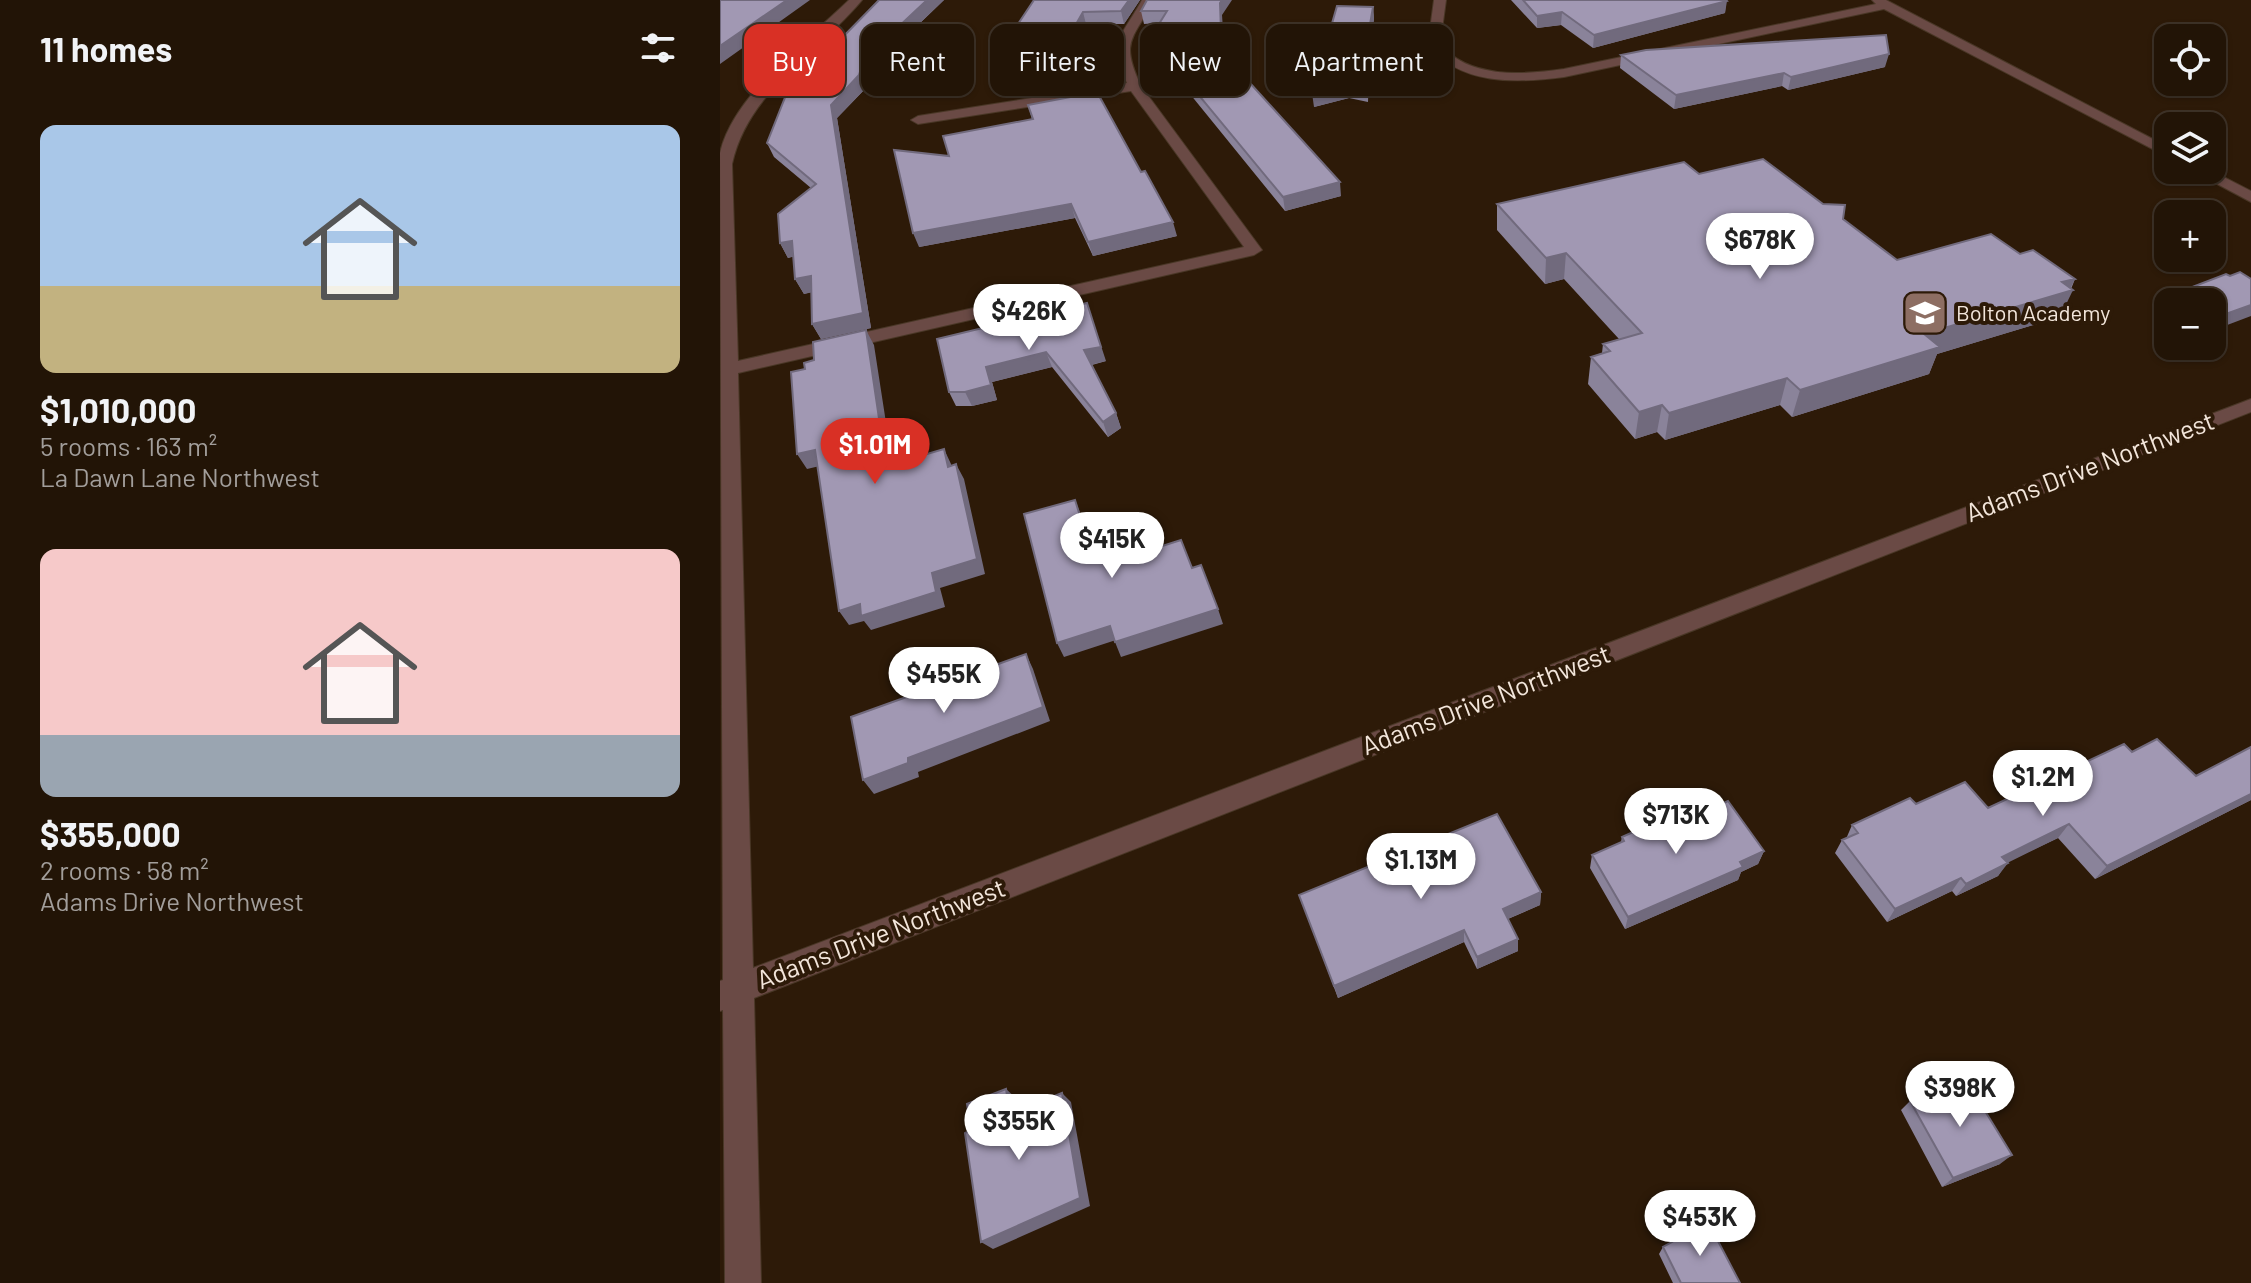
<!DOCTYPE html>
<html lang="en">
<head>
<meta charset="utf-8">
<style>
	:root { --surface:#221406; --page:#2e2114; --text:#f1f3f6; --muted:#a29e9b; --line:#3f3328; --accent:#d93025 }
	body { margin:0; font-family:Barlow,sans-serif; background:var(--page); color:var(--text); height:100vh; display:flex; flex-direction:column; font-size:30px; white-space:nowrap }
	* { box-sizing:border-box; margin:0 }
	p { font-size:26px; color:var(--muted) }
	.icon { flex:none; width:44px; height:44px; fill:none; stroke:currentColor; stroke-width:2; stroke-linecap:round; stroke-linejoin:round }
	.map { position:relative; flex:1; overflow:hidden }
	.details { display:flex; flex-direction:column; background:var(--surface); width:720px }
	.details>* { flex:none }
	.top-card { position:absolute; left:24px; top:24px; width:760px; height:72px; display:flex; gap:16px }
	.buttons { position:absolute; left:1434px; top:24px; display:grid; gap:16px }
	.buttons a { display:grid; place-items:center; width:72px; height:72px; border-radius:16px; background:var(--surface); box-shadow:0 2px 6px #0004,0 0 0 2px var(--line); font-size:40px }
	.price { position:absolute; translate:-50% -68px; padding:0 18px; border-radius:28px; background:#fff; color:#222; font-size:26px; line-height:52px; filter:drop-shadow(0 2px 4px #0008) }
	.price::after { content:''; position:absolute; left:50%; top:48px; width:24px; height:18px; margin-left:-12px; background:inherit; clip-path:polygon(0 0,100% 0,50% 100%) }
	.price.active { background:var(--accent); color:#fff }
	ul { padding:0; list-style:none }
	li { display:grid; align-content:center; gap:16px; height:424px; padding:0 40px }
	li span { display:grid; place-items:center; height:248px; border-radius:16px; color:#555 }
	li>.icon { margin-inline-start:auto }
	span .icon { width:144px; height:144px; fill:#fffc; stroke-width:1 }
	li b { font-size:34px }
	h2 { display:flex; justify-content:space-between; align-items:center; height:96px; padding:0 40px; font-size:34px }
	.tag { padding:0 28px; border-radius:16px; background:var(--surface); box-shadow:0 2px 6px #0004,0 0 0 2px var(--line); font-size:28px; line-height:72px }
	.tag.active { background:var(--accent); color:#fff }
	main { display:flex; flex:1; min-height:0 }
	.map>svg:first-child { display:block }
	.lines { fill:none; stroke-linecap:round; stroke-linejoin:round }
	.street-casing { stroke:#493726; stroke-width:2 }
	.street { fill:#6a4a45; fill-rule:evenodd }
	.wall { fill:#8a839a }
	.shaded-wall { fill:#716a7d }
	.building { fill:#a198b3; stroke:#716a7d; stroke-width:2 }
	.labels { text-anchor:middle; stroke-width:8; stroke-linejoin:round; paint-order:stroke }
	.far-poi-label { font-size:22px; fill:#f3e6db; stroke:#2d1a08; text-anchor:start }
	.street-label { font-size:26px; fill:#f3e6db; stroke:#2d1a08 }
</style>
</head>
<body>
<main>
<section class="details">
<h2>11 homes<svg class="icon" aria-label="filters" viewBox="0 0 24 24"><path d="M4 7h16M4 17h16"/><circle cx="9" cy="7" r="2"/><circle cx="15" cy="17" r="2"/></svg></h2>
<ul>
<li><span style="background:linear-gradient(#a9c7e8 65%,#c2b280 0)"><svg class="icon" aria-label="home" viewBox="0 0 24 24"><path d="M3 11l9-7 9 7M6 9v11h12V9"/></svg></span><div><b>$1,010,000</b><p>5 rooms · 163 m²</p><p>La Dawn Lane Northwest</p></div></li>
<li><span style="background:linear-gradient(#f6c9c9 75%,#9aa5b1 0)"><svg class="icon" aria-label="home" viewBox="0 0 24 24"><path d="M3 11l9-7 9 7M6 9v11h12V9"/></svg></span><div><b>$355,000</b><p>2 rooms · 58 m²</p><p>Adams Drive Northwest</p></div></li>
</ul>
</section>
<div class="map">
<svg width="1531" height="1283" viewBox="0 0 1531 1283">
	<rect width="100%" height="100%" fill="#2d1a08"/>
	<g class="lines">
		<g class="street-casing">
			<path id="street" d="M 129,0 L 142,0 C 97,54 28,91 12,164 L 18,361 L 524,247 L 411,91 L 198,124 L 191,120 L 198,116 L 407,83 C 388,40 401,38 422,0 L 434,0 C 412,41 400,41 421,86 L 542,250 L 534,255 L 18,373 L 33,968 L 1531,399 L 1531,412 L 34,998 L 41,1283 L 5,1283 L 3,1010 L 0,1011 L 0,981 L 3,980 L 0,153 C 13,95 87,41 129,0 Z
				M 714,0 L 726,0 L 720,44 C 749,79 803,75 844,69 L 1156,4 L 1152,0 L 1166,0 L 1448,147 L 1448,157 L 1164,9 L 844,77 C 797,83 739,86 708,44 Z
				M 1471,170 L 1490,170 L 1531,191 L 1531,202 Z"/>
		</g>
		<use href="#street" class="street"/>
	</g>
	<path class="wall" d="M 159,0 L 224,0 L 149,72 L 145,89 L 117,118 L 151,328 L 101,339 L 92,324 L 91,292 L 84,294 L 75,279 L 74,256 L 68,258 L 60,243 L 91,188 L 54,157 L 47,143 Z
		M 314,0 L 420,0 L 404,24 L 366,24 L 354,45 L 296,46 L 292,33 Z
		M 427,0 L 502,15 L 503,44 L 436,45 L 434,32 L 439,23 L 424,24 L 421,11 Z
		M 791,0 L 1006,0 L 1005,13 L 873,48 L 841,25 L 817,28 Z
		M 653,7 L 654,19 L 649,49 L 648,102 L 629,98 L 594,107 Z
		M 901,55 L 1165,67 L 1068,90 L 1062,86 L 954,109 L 900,68 Z
		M 467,81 L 621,196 L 565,211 L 470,94 Z
		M 308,105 L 457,236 L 373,256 L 355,218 L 199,247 L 229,156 L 312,119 Z
		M 979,174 L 1123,219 L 1177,260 L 1300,254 L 1355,279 L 1340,317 L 1217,354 L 1209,374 L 1072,417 L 1060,405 L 945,440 L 937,432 L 915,439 L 868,384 L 871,357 L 882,353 L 883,344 L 899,339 L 844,279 L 825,284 L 777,230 L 777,204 Z
		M 1510,276 L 1531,279 L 1494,330 L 1492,329 L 1492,302 L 1455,302 L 1462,291 Z
		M 217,339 L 386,361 L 372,365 L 396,413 L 401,428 L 388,437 L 332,367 L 272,382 L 277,400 L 252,406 L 236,406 L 229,392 Z
		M 1531,747 L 1531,800 L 1375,879 L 1338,838 L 1287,862 L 1278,876 L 1236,896 L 1232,891 L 1167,922 L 1115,853 L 1122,840 L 1126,839 L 1132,825 L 1196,804 L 1268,808 L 1412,752 L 1476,776 Z
		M 985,811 L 1044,851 L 1038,864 L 1021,872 L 1018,880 L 905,929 L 870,868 L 872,855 L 901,842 L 902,837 L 960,816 Z
		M 821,892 L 820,905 L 788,919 L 798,951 L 757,969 L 744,942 L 618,998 L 579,895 Z
		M 1190,1101 L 1280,1164 L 1222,1187 L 1181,1110 Z
		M 943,1247 L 1020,1283 L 953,1283 L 939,1254 Z"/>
	<path class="shaded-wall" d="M 67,0 L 90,0 L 0,64 L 0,46 Z
		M 207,0 L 224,0 L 149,72 L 145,89 L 117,118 L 151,328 L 101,339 L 92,324 L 111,105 L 144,59 Z
		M 409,0 L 420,0 L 404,24 L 401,11 Z
		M 502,0 L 512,0 L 502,15 L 503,44 L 501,31 L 500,3 Z
		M 1007,1 L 1005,13 L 873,48 L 874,35 Z
		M 653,7 L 654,19 L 649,49 L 648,102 L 648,36 Z
		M 363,12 L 366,24 L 354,45 L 351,33 Z
		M 842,12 L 841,25 L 817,28 L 817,16 Z
		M 1169,54 L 1165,67 L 1068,90 L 1071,77 Z
		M 1064,73 L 1062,86 L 954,109 L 956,95 Z
		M 628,85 L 629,98 L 594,107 L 592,93 Z
		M 620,182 L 621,196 L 565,211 L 563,197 Z
		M 351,204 L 355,218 L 199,247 L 193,233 Z
		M 453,222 L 457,236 L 373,256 L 368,242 Z
		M 72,241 L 80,255 L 68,258 L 60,243 Z
		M 846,253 L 844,279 L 825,284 L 826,258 Z
		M 91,276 L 98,291 L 84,294 L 75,279 Z
		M 1355,279 L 1349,291 L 1353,290 L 1340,317 L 1217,354 L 1209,374 L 1072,417 L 1080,390 L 1204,334 L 1342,282 Z
		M 367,303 L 386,361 L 370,365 L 364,350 Z
		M 1531,305 L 1531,316 L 1494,330 L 1503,315 Z
		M 146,330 L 154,345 L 175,481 L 166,466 Z
		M 326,352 L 332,367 L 272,382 L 277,400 L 252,406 L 245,392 L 266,367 Z
		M 1067,378 L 1060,405 L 945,440 L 949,413 Z
		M 942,405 L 937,432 L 915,439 L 919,412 Z
		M 396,413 L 401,428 L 388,437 L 383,422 Z
		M 224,449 L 231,464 L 236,482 L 228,467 Z
		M 95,450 L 104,465 L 87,469 L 77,454 Z
		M 236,464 L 244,479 L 265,574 L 220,588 L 225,607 L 151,630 L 144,621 L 129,625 L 119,611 Z
		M 355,500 L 361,515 L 378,568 L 372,554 Z
		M 498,609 L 503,624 L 401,657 L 395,642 Z
		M 390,626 L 396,640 L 344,657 L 337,643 Z
		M 306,654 L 313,669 L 330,721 L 198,772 L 199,777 L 154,794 L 143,780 L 188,758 Z
		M 1531,794 L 1531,800 L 1375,879 L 1387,866 Z
		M 1349,824 L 1338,838 L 1273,870 L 1282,857 Z
		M 1044,851 L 1038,864 L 1021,872 L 1018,880 L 905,929 L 908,917 Z
		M 1288,863 L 1278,876 L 1236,896 L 1246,884 Z
		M 1241,878 L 1232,891 L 1167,922 L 1175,909 Z
		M 821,892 L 820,905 L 783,921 L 783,909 Z
		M 744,930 L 744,942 L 618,998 L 614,986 Z
		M 798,939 L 798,951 L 757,969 L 757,957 Z
		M 286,1089 L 296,1098 L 301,1123 L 290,1114 Z
		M 342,1093 L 351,1102 L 370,1206 L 273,1249 L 261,1242 Z
		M 1292,1155 L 1280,1164 L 1222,1187 L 1233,1178 Z"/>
	<path class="building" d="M 0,0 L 67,0 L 0,46 Z
		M 159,0 L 207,0 L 144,59 L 139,75 L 111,105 L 143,313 L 92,324 L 91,276 L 75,279 L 72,241 L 60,243 L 58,214 L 96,184 L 47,143 L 66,95 Z
		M 314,0 L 409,0 L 401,11 L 363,12 L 351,33 L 292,33 Z
		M 427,0 L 502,0 L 500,3 L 501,31 L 434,32 L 447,11 L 421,11 Z
		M 803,0 L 1006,0 L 1007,1 L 874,35 L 842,12 L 817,16 Z
		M 617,6 L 653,7 L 648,36 L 647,89 L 628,85 L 592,93 Z
		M 1166,35 L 1169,54 L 1071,77 L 1064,73 L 956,95 L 901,55 L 926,50 Z
		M 519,71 L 620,182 L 563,197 L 467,81 Z
		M 377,92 L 421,172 L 425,171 L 453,222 L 368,242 L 351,204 L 193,233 L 174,150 L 229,156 L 223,136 L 313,119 L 308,105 Z
		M 1043,159 L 1103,204 L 1125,205 L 1123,219 L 1177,260 L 1271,234 L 1300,254 L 1313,250 L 1355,279 L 1342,282 L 1353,290 L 1204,334 L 1220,347 L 1080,390 L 1067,378 L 949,413 L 942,405 L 919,412 L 871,357 L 890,351 L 883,344 L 922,333 L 846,253 L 826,258 L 777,204 L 964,162 L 979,174 Z
		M 1520,272 L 1531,279 L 1531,305 L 1503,315 L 1492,309 L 1492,302 L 1481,302 L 1462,291 L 1506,274 L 1510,276 Z
		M 367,303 L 381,347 L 364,350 L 396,413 L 383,422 L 326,352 L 266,367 L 271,385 L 245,392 L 229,392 L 217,339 Z
		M 146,330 L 166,466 L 224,449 L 228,467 L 236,464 L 257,559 L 212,573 L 216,592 L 141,616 L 140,604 L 119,611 L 95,450 L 77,454 L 71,372 L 85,369 L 84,363 L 94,360 L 93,342 Z
		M 355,500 L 372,554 L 402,545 L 403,548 L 414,545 L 417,554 L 461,540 L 472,568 L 481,565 L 498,609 L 395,642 L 390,626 L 337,643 L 304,514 Z
		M 306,654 L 323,707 L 188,758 L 188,763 L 143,780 L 131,717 Z
		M 1437,739 L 1476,776 L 1531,747 L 1531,794 L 1387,866 L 1349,824 L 1282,857 L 1288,863 L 1246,884 L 1241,878 L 1175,909 L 1122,840 L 1138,833 L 1132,825 L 1190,798 L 1196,804 L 1245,782 L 1268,808 L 1404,744 L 1412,752 Z
		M 1008,801 L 1044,851 L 1020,862 L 1023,867 L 908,917 L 872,855 L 904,841 L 902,837 L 957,812 L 960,816 L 981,806 L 985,811 Z
		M 777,814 L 821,892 L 783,909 L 798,939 L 757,957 L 744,930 L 614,986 L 579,895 Z
		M 1246,1080 L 1292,1155 L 1233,1178 L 1190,1101 Z
		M 286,1089 L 290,1114 L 342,1093 L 360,1198 L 261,1242 L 245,1133 L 251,1130 L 247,1104 Z
		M 988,1222 L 1020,1283 L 961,1283 L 943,1247 Z"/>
	<defs>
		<g id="school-square" transform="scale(2.3)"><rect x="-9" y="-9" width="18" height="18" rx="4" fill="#8d6e63" stroke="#2d1a08"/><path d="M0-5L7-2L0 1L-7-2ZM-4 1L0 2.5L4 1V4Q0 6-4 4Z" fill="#fff"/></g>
	</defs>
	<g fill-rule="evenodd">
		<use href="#school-square" x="1205" y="313"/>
	</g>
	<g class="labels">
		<g class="far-poi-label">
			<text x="1236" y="321">Bolton Academy</text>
		</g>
		<g class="street-label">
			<text transform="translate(1370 467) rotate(-21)" y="9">Adams Drive Northwest</text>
			<text transform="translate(766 700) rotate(-21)" y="9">Adams Drive Northwest</text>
			<text transform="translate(161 934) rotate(-21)" y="9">Adams Drive Northwest</text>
		</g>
	</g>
</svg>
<div class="buttons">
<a><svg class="icon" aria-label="locate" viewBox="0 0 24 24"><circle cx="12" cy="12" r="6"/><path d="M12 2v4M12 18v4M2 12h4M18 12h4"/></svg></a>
<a><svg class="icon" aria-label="layers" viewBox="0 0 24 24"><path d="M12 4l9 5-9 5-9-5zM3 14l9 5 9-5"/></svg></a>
<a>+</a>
<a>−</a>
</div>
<b class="price" style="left:1040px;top:281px">$678K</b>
<b class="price" style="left:309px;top:352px">$426K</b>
<b class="price active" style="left:155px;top:486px">$1.01M</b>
<b class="price" style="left:392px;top:580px">$415K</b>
<b class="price" style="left:224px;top:715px">$455K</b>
<b class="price" style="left:1323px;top:818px">$1.2M</b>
<b class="price" style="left:956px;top:856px">$713K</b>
<b class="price" style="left:701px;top:901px">$1.13M</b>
<b class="price" style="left:1240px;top:1129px">$398K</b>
<b class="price" style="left:299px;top:1162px">$355K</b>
<b class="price" style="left:980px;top:1258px">$453K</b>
<div class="top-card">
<a class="tag active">Buy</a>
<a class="tag">Rent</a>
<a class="tag">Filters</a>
<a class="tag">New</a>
<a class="tag">Apartment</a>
</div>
</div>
</main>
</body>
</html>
